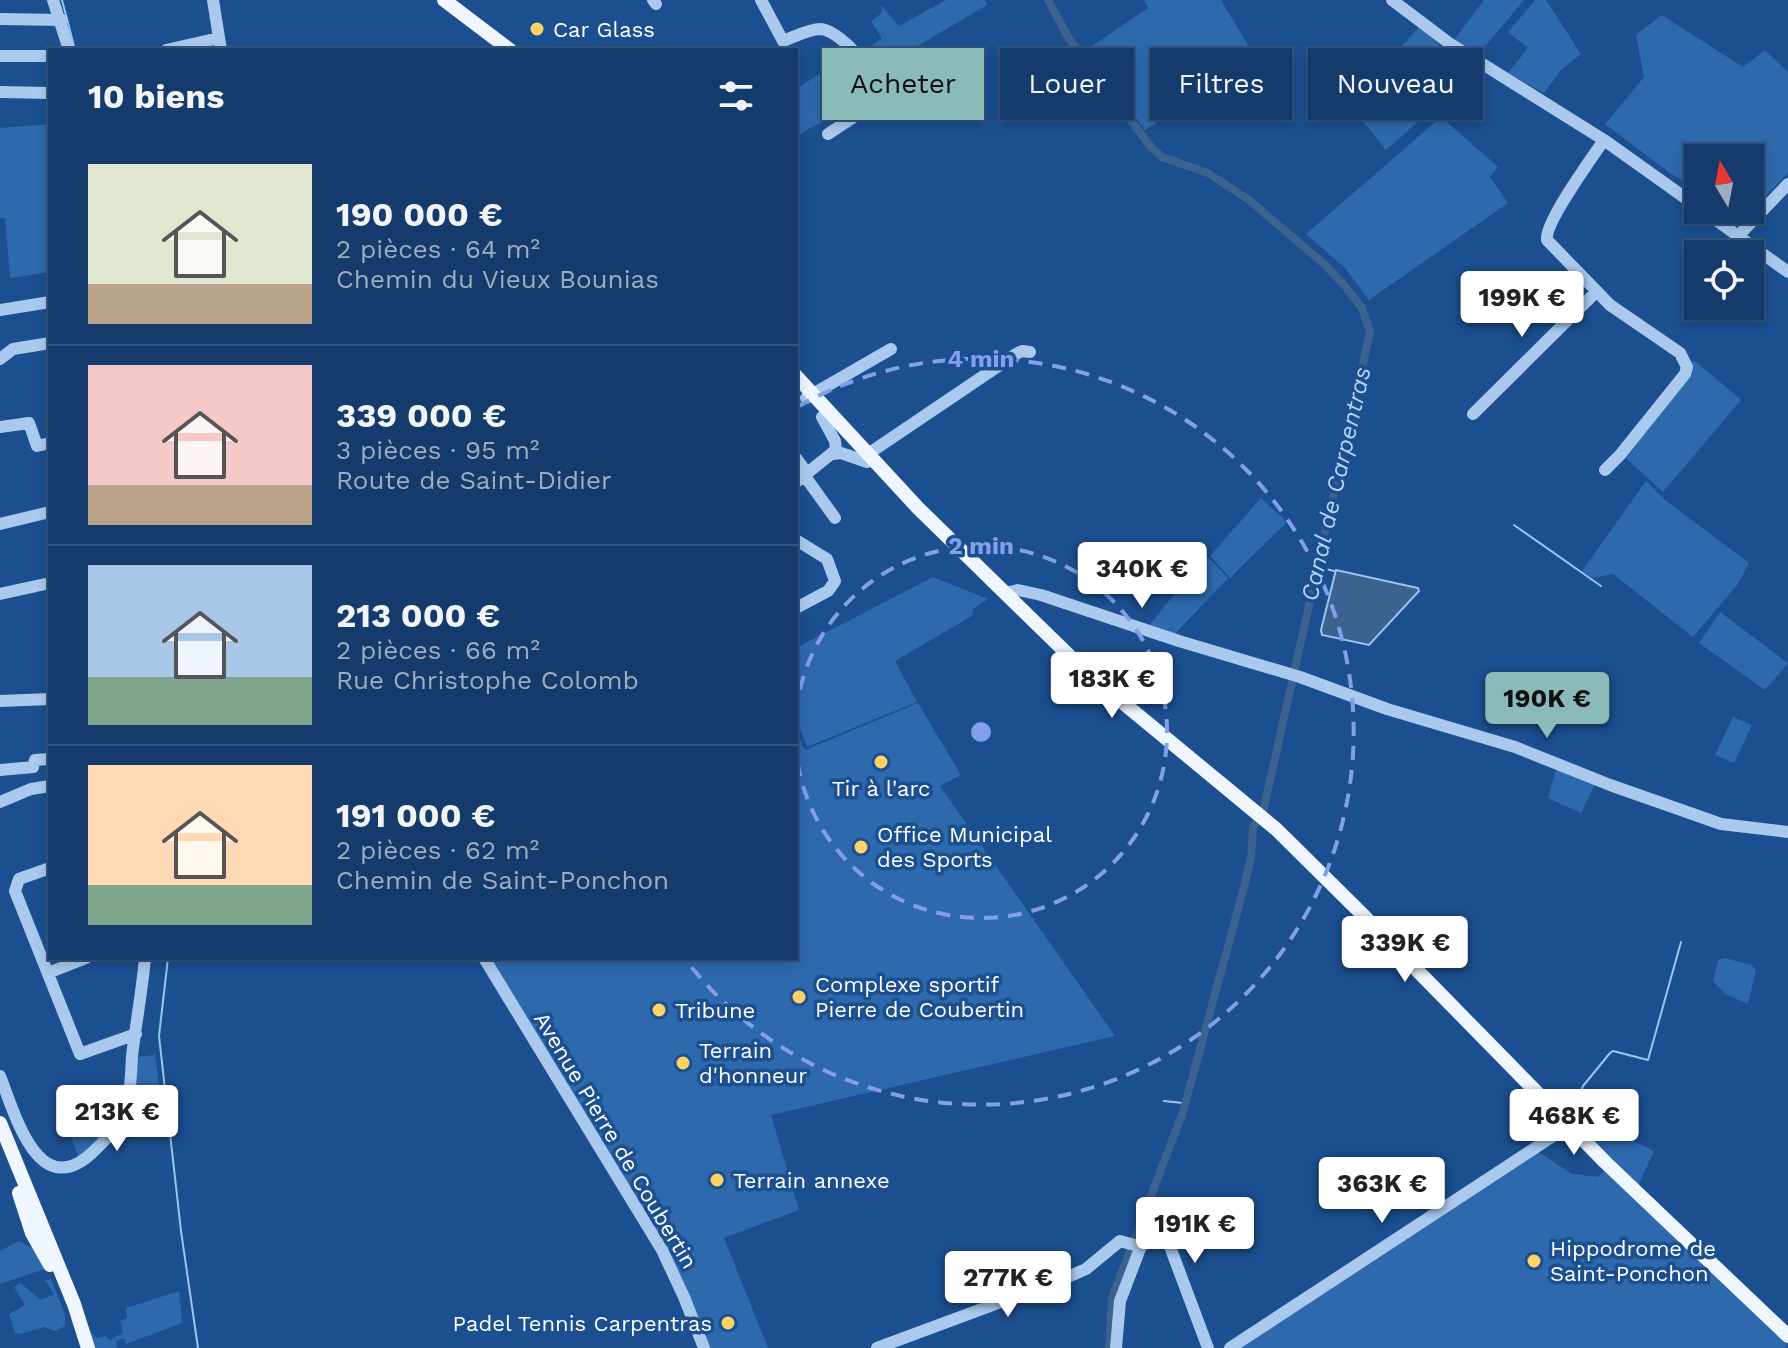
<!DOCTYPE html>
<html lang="fr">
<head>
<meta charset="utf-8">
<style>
	:root { --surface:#143b6b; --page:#214673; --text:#f1f3f6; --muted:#9dadc1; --line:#33557e; --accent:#8bbbb9 }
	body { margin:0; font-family:"Work Sans",sans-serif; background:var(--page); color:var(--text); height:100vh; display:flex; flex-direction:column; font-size:30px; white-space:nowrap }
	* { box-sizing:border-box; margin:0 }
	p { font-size:26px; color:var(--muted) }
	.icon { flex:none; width:44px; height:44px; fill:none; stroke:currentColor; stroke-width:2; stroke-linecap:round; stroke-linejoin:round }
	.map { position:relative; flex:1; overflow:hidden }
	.drawer { position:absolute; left:48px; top:48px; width:750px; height:912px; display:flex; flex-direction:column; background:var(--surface); border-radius:0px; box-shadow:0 4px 12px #0003,0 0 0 2px var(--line) }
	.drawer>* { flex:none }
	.top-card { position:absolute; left:822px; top:48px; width:760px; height:72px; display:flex; gap:16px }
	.needle { width:52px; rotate:350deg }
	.tools { position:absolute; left:1684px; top:144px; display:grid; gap:16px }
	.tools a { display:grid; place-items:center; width:80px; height:80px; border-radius:0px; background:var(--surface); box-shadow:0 4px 12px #0003,0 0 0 2px var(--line); font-size:40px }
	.price { position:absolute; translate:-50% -68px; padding:0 18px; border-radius:8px; background:#fff; color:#222; font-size:26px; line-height:52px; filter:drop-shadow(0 2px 4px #0008) }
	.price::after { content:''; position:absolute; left:50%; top:48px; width:24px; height:18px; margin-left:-12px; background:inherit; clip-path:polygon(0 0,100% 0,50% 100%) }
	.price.on { background:var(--accent); color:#111 }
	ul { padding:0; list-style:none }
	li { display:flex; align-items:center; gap:24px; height:200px; padding:0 40px }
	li+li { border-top:2px solid var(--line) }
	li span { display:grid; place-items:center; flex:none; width:224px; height:160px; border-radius:0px; color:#555 }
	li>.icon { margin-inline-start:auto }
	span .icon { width:96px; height:96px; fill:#fffc; stroke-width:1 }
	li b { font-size:34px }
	h2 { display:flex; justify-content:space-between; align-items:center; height:96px; padding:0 40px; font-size:34px }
	.pill { padding:0 28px; border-radius:0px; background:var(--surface); box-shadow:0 4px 12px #0003,0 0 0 2px var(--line); font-size:28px; line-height:72px }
	.pill.on { background:var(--accent); color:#111 }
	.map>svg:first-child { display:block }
	.green { fill:#2e69ad }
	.water { fill:#3c6290; stroke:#9cc4f0; stroke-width:2 }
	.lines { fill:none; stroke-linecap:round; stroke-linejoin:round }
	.stream { stroke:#9cc4f0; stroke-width:2 }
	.canal { stroke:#3c6290; stroke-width:8 }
	.minor { stroke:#a9c9ee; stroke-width:12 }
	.major { stroke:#f0f6ff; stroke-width:14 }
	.ring { fill:none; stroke:#839eea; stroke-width:4; stroke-dasharray:14 10 }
	.poi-dot { fill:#ffd166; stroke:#1b4f8f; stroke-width:3 }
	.labels { text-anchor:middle; stroke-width:7; stroke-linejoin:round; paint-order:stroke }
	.poi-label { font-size:22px; fill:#fff; stroke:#1b4f8f; text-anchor:start }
	.street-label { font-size:22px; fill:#fff; stroke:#1b4f8f }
	.water-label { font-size:24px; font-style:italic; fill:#b5d3f5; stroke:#1b4f8f }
	.centre { fill:#839eea; stroke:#1b4f8f; stroke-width:4 }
	.ring-label { font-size:24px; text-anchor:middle; font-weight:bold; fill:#839eea; stroke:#1b4f8f; stroke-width:7; stroke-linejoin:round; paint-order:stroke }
</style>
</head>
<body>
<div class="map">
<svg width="1788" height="1348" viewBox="0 0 1788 1348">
	<rect width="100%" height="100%" fill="#1b4f8f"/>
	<path class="green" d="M 946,0 L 985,0 L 987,5 L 877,70 L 861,52 L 882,39 L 871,21 L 882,13 L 881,5 L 899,26 Z
		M 1144,0 L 1221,0 L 1257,60 L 1145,130 L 1086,50 L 1148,8 Z
		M 1484,0 L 1524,0 L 1478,55 L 1454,40 Z
		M 1535,0 L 1546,0 L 1581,54 L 1562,69 L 1544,93 L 1508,73 L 1528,48 L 1508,32 Z
		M 1662,15 L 1743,67 L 1765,50 L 1788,72 L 1788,173 L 1744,218 L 1731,210 L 1750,210 L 1750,158 L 1698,158 L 1698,190 L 1670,173 L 1605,124 L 1644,77 L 1636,35 Z
		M 1420,26 L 1462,67 L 1465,81 L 1386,150 L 1349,104 Z
		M 847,56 L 875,93 L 870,99 L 808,129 L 796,138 L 796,89 Z
		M 1441,117 L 1498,167 L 1490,177 L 1508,203 L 1369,300 L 1345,268 L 1306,234 Z
		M 50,124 L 50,272 L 10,278 L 5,218 L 0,218 L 0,128 Z
		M 1691,361 L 1695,361 L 1741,400 L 1663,492 L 1626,458 L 1686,379 Z
		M 1646,481 L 1665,500 L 1749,563 L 1737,585 L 1693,637 L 1613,574 L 1593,578 L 1582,571 Z
		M 1261,498 L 1287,522 L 1230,578 L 1210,556 Z
		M 1208,557 L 1228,578 L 1172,637 L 1150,625 L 1174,594 Z
		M 933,577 L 988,599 L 973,609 L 972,616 L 895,661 L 917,702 L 807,747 L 796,718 L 796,648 Z
		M 1720,612 L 1788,663 L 1765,690 L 1699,643 Z
		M 918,703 L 961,775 L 940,786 L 1115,1036 L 771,1115 L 799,1210 L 724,1238 L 768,1348 L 708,1348 L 688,1299 L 486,958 L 796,958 L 796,731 L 805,750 Z
		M 1733,717 L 1752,725 L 1734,763 L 1715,755 Z
		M 1556,769 L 1595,784 L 1581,813 L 1548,798 Z
		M 1725,958 L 1751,965 L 1756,970 L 1748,1004 L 1725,994 L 1713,981 L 1718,960 Z
		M 155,1055 L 160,1094 L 132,1098 L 137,1057 Z
		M 102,1119 L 106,1130 L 79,1158 L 69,1131 Z
		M 1600,1125 L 1654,1151 L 1638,1186 L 1590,1137 Z
		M 1534,1149 L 1572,1174 L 1598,1177 L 1605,1170 L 1788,1345 L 1784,1348 L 1239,1348 Z
		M 19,1241 L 37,1250 L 47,1268 L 0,1284 L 0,1251 Z
		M 51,1279 L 65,1314 L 65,1326 L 56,1331 L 44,1327 L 20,1334 L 13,1333 L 15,1332 L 9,1314 L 25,1305 L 14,1287 L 20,1283 L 41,1300 L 54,1294 L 45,1280 Z
		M 179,1291 L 182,1323 L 126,1344 L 124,1338 L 116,1341 L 117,1347 L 115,1348 L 93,1348 L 88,1328 L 96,1338 L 105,1336 L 110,1340 L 123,1333 L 120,1321 L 127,1318 L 126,1308 Z"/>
	<path class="water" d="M 1336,570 L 1418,588 L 1419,591 L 1369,645 L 1322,635 L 1321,630 Z"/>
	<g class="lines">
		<path class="stream" d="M 62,0 L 75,50
			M 1514,525 L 1601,586
			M 1318,567 L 1334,571
			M 168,958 L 159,1036 L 181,1231 L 198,1348
			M 1164,1101 L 1183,1103
			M 1570,1117 L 1583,1086 L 1610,1053 L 1613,1051 L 1648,1060 L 1681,942"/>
		<path class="canal" d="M 1048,0 L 1068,37 L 1151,147 L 1162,157 L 1208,173 L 1249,200 L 1324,264 L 1344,285 L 1362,308 L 1370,332 L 1263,812 L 1253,827 L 1251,858 L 1243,891 L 1183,1112 L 1112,1298 L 1109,1348"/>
		<path class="minor" d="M 53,0 L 69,50
			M 213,0 L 221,50
			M 653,0 L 656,4
			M 761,0 L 783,41 C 794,37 809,29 820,29 C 841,30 875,74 885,92 L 884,97 L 828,134
			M 1392,0 L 1449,43 L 1604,140 L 1698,207
			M 0,19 L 62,20
			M 166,50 L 219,38
			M 0,56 L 50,56
			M 0,92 L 50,93
			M 1604,140 C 1592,158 1544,223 1547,240 L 1610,305 L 1680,353 L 1687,367 L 1685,374 L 1620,455 L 1605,470
			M 1702,210 L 1788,272
			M 1738,236 L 1788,184
			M 0,310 L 50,302
			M 0,359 L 13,349 L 50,343
			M 806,398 L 891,349
			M 1473,414 L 1596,292
			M 0,427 L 29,423 L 37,446 L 50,443
			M 833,454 L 841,453 L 867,462
			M 868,454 L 1016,354 L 1022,351 L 1030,352
			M 796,458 L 807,473
			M 804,475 L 835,518
			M 796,482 L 836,450 L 835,441 L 822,417
			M 0,524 L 50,512
			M 796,540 L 827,559 L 835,581 L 828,591 L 796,608
			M 1005,593 L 1018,590 L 1041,595 L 1179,641 L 1300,677 L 1387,709 L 1515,747 L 1610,785 L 1721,824 L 1788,832
			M 0,594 L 50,583
			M 0,701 L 50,699
			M 0,770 L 33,767 L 35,760 L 50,759
			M 0,802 L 31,789 L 50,786
			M 50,868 L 19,879 L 15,891 L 80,1054 L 136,1034
			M 484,958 L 662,1250 L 684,1297 L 704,1348
			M 48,973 L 86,958
			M 0,1076 C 15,1114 39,1206 95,1150 C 107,1139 122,1121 127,1105 C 131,1089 131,1072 132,1056 C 136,1023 142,991 145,958
			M 877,1348 L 1063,1279 L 1086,1269 L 1120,1241 L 1138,1246 L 1155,1241 L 1169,1244 L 1208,1348
			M 1116,1348 L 1120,1301 L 1141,1246
			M 1230,1348 L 1570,1125"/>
		<path class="major" d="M 444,0 L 510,50
			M 796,376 L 918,508 L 1087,673 L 1276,829 L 1363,915 L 1605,1162 L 1788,1336
			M 0,1123 L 74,1304 L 88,1348
			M 19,1193 L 32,1233 L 50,1265"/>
	</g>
	<g class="ring">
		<path d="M796 713A186 186 0 1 1 796 751"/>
		<path d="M797 407A373 373 0 1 1 685 959"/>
	</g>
	<g class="poi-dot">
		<circle cx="537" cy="29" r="8"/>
		<circle cx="881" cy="762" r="8"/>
		<circle cx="861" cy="847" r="8"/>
		<circle cx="799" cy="997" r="8"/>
		<circle cx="659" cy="1010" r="8"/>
		<circle cx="683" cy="1063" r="8"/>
		<circle cx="717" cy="1180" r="8"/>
		<circle cx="1534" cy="1261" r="8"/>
		<circle cx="728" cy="1323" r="8"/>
	</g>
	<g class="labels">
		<g class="poi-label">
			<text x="553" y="37">Car Glass</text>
			<text x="881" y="796" text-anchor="middle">Tir à l'arc</text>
			<text x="877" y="842">Office Municipal<tspan x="877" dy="25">des Sports</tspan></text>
			<text x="815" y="992">Complexe sportif<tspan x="815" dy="25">Pierre de Coubertin</tspan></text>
			<text x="675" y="1018">Tribune</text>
			<text x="699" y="1058">Terrain<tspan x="699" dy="25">d'honneur</tspan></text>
			<text x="733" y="1188">Terrain annexe</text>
			<text x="1550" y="1256">Hippodrome de<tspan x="1550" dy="25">Saint-Ponchon</tspan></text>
			<text x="712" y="1331" text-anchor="end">Padel Tennis Carpentras</text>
		</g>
		<g class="street-label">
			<text transform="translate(616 1140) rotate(59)" y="8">Avenue Pierre de Coubertin</text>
		</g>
		<g class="water-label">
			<text transform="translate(1336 484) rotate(-77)" y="8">Canal de Carpentras</text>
		</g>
	</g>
	<circle cx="981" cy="732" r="12" class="centre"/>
	<g class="ring-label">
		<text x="981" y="367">4 min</text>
		<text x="981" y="554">2 min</text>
	</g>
</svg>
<div class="tools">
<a><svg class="needle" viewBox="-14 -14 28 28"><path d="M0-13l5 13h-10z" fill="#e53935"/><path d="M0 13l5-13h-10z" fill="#9dadc1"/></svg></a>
<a><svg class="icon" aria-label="locate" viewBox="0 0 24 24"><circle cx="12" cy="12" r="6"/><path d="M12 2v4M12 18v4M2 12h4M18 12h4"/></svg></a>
</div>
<b class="price" style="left:1522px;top:339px">199K €</b>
<b class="price" style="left:1142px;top:610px">340K €</b>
<b class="price" style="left:1112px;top:720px">183K €</b>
<b class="price on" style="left:1547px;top:740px">190K €</b>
<b class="price" style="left:1405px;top:984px">339K €</b>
<b class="price" style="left:117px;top:1153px">213K €</b>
<b class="price" style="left:1574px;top:1157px">468K €</b>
<b class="price" style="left:1382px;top:1225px">363K €</b>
<b class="price" style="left:1195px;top:1265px">191K €</b>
<b class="price" style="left:1008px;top:1319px">277K €</b>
<div class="top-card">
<a class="pill on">Acheter</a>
<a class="pill">Louer</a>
<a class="pill">Filtres</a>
<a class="pill">Nouveau</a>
</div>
<section class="drawer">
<h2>10 biens<svg class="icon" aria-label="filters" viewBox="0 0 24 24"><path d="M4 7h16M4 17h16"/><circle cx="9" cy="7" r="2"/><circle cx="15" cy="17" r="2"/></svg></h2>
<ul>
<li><span style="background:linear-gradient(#dfe7d0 75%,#b9a48a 0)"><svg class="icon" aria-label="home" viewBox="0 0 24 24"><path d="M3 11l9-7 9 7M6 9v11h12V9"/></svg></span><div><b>190 000 €</b><p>2 pièces · 64 m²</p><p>Chemin du Vieux Bounias</p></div></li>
<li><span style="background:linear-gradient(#f6c9c9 75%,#b9a48a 0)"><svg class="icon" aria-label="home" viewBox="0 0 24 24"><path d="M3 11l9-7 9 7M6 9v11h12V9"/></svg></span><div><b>339 000 €</b><p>3 pièces · 95 m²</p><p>Route de Saint-Didier</p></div></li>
<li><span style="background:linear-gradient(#a9c7e8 70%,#7fa58c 0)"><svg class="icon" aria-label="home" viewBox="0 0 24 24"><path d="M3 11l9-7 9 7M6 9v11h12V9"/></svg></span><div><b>213 000 €</b><p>2 pièces · 66 m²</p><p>Rue Christophe Colomb</p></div></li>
<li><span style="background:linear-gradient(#ffd9b3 75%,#7fa58c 0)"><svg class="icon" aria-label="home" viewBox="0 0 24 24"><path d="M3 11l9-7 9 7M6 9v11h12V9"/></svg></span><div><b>191 000 €</b><p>2 pièces · 62 m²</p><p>Chemin de Saint-Ponchon</p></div></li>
</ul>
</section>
</div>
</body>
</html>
